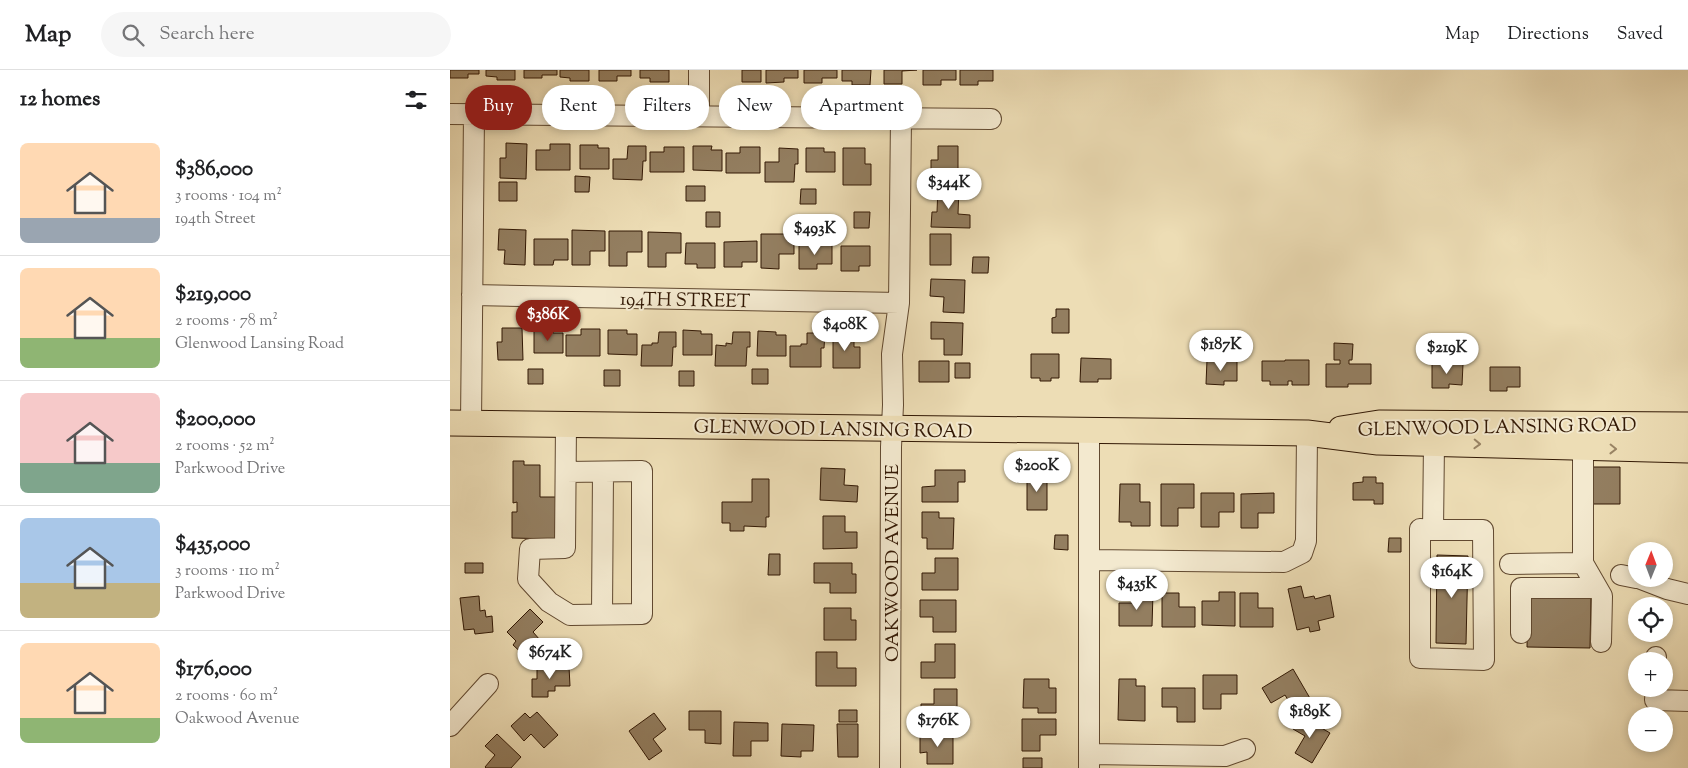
<!DOCTYPE html>
<html lang="en">
<head>
<meta charset="utf-8">
<style>
	:root { --surface:#fff; --page:#f6f6f6; --text:#202124; --muted:#757577; --line:#e0e0e0; --accent:#8f2418 }
	body { margin:0; font-family:"Sorts Mill Goudy",serif; background:var(--page); color:var(--text); height:100vh; display:flex; flex-direction:column; font-size:19px; white-space:nowrap }
	* { box-sizing:border-box; margin:0 }
	p { font-size:16px; color:var(--muted) }
	.icon { flex:none; width:28px; height:28px; fill:none; stroke:currentColor; stroke-width:2; stroke-linecap:round; stroke-linejoin:round }
	.map { position:relative; flex:1; overflow:hidden }
	.details { display:flex; flex-direction:column; background:var(--surface); width:450px }
	.details>* { flex:none }
	.guide { position:absolute; left:15px; top:15px; width:475px; height:45px; display:flex; gap:10px }
	.needle { width:32px; rotate:1deg }
	.controls { position:absolute; left:1178px; top:472px; display:grid; gap:10px }
	.controls a { display:grid; place-items:center; width:45px; height:45px; border-radius:50%; background:var(--surface); box-shadow:0 2px 8px #0003; font-size:25px }
	.price { position:absolute; translate:-50% -42px; padding:0 11px; border-radius:18px; background:#fff; color:#222; font-size:16px; line-height:32px; filter:drop-shadow(0 1px 2px #0008) }
	.price::after { content:''; position:absolute; left:50%; top:30px; width:15px; height:11px; margin-left:-8px; background:inherit; clip-path:polygon(0 0,100% 0,50% 100%) }
	.price.current { background:var(--accent); color:#fff }
	ul { padding:0; list-style:none }
	li { display:flex; align-items:center; gap:15px; height:125px; padding:0 20px }
	li+li { border-top:1px solid var(--line) }
	li span { display:grid; place-items:center; flex:none; width:140px; height:100px; border-radius:8px; color:#555 }
	li>.icon { margin-inline-start:auto }
	span .icon { width:60px; height:60px; fill:#fffc; stroke-width:1 }
	li b { font-size:21px }
	h2 { display:flex; justify-content:space-between; align-items:center; height:60px; padding:0 20px; font-size:21px }
	.pill { padding:0 18px; border-radius:22px; background:var(--surface); box-shadow:0 2px 8px #0003; font-size:18px; line-height:45px }
	.pill.current { background:var(--accent); color:#fff }
	header { display:flex; align-items:center; gap:30px; box-sizing:border-box; height:70px; padding:0 25px; background:var(--surface); border-bottom:1px solid var(--line) }
	header strong { font-size:24px }
	nav { display:flex; gap:28px; margin-inline-start:auto; font-size:18px }
	.search { width:350px; height:45px; background:var(--page); display:flex; align-items:center; gap:12px; box-sizing:border-box; padding:0 18px; border-radius:28px; color:var(--muted); font-size:19px }
	main { display:flex; flex:1; min-height:0 }
	.map>svg:first-child { display:block }
	.building { fill:#937e60; stroke:#321804 }
	.lines { fill:none; stroke-linecap:round; stroke-linejoin:round }
	.minor-casing { stroke:#614930; stroke-width:22 }
	.major-casing { stroke:#321804; stroke-width:27 }
	.minor { stroke:#f3e9cf; stroke-width:20 }
	.major { stroke:#edddb5; stroke-width:25 }
	.oneway { stroke:#998465 }
	.labels { text-anchor:middle; stroke-width:4; stroke-linejoin:round; paint-order:stroke }
	.street-label { font-size:19px; fill:#321804; stroke:#f3e9cf }
</style>
</head>
<body>
<header>
<strong>Map</strong>
<div class="search"><svg class="icon" aria-label="search" viewBox="0 0 24 24"><circle cx="10" cy="10" r="6"/><path d="M15 15l6 6"/></svg>Search here</div>
<nav><a>Map</a><a>Directions</a><a>Saved</a></nav>
</header>
<main>
<section class="details">
<h2>12 homes<svg class="icon" aria-label="filters" viewBox="0 0 24 24"><path d="M4 7h16M4 17h16"/><circle cx="9" cy="7" r="2"/><circle cx="15" cy="17" r="2"/></svg></h2>
<ul>
<li><span style="background:linear-gradient(#ffd9b3 75%,#9aa5b1 0)"><svg class="icon" aria-label="home" viewBox="0 0 24 24"><path d="M3 11l9-7 9 7M6 9v11h12V9"/></svg></span><div><b>$386,000</b><p>3 rooms · 104 m²</p><p>194th Street</p></div></li>
<li><span style="background:linear-gradient(#ffd9b3 70%,#8fb573 0)"><svg class="icon" aria-label="home" viewBox="0 0 24 24"><path d="M3 11l9-7 9 7M6 9v11h12V9"/></svg></span><div><b>$219,000</b><p>2 rooms · 78 m²</p><p>Glenwood Lansing Road</p></div></li>
<li><span style="background:linear-gradient(#f6c9c9 70%,#7fa58c 0)"><svg class="icon" aria-label="home" viewBox="0 0 24 24"><path d="M3 11l9-7 9 7M6 9v11h12V9"/></svg></span><div><b>$200,000</b><p>2 rooms · 52 m²</p><p>Parkwood Drive</p></div></li>
<li><span style="background:linear-gradient(#a9c7e8 65%,#c2b280 0)"><svg class="icon" aria-label="home" viewBox="0 0 24 24"><path d="M3 11l9-7 9 7M6 9v11h12V9"/></svg></span><div><b>$435,000</b><p>3 rooms · 110 m²</p><p>Parkwood Drive</p></div></li>
<li><span style="background:linear-gradient(#ffd9b3 75%,#8fb573 0)"><svg class="icon" aria-label="home" viewBox="0 0 24 24"><path d="M3 11l9-7 9 7M6 9v11h12V9"/></svg></span><div><b>$176,000</b><p>2 rooms · 60 m²</p><p>Oakwood Avenue</p></div></li>
</ul>
</section>
<div class="map">
<svg width="1238" height="698" viewBox="0 0 1238 698">
	<rect width="100%" height="100%" fill="#edddb5"/>
	<filter id="stains"><feTurbulence type="fractalNoise" baseFrequency=".004" numOctaves="4"/><feColorMatrix values="0 0 0 0 .2 0 0 0 0 .09 0 0 0 0 .02 0 0 0 .5 -.17"/></filter>
	<radialGradient id="worn" r=".72"><stop offset=".6" stop-color="#630" stop-opacity="0"/><stop offset="1" stop-color="#630" stop-opacity=".3"/></radialGradient>
	<path class="building" d="M 0,0 L 29,0 L 29,4 L 18,4 L 18,8 L 0,8 Z
		M 36,0 L 65,0 L 65,10 L 47,10 L 47,7 L 36,6 Z
		M 74,0 L 107,0 L 107,5 L 92,5 L 92,8 L 74,8 Z
		M 110,0 L 139,0 L 139,11 L 120,11 L 120,8 L 110,7 Z
		M 149,0 L 181,0 L 181,6 L 167,6 L 167,11 L 149,11 Z
		M 190,0 L 219,0 L 219,12 L 200,12 L 200,8 L 190,8 Z
		M 292,0 L 311,0 L 311,12 L 292,12 Z
		M 316,0 L 348,0 L 348,8 L 334,8 L 334,12 L 316,13 Z
		M 354,0 L 387,0 L 387,8 L 372,8 L 372,13 L 354,13 Z
		M 392,0 L 421,0 L 420,15 L 402,15 L 402,11 L 392,11 Z
		M 434,0 L 467,0 L 452,1 L 452,14 L 434,14 Z
		M 473,0 L 506,0 L 506,10 L 491,10 L 491,15 L 473,15 Z
		M 510,0 L 543,0 L 543,11 L 528,11 L 528,15 L 510,15 Z
		M 56,73 L 77,74 L 76,109 L 50,108 L 50,88 L 56,88 Z
		M 100,74 L 120,74 L 120,100 L 86,100 L 86,80 L 100,80 Z
		M 130,75 L 148,75 L 148,78 L 159,78 L 159,99 L 130,99 Z
		M 178,76 L 196,76 L 196,91 L 193,91 L 192,110 L 163,109 L 163,89 L 177,89 Z
		M 243,76 L 262,76 L 261,80 L 272,80 L 272,101 L 243,100 Z
		M 488,76 L 508,76 L 508,111 L 481,111 L 481,90 L 488,90 Z
		M 214,77 L 234,77 L 234,102 L 200,102 L 200,82 L 214,82 Z
		M 290,77 L 310,77 L 310,103 L 276,103 L 276,83 L 290,83 Z
		M 329,78 L 348,79 L 348,94 L 345,94 L 344,112 L 315,112 L 315,92 L 329,92 Z
		M 356,78 L 374,78 L 374,82 L 385,82 L 385,102 L 356,102 Z
		M 393,78 L 415,78 L 415,94 L 421,94 L 421,115 L 393,115 Z
		M 125,106 L 140,107 L 139,122 L 125,122 Z
		M 49,112 L 67,112 L 67,131 L 49,131 Z
		M 236,116 L 255,116 L 255,131 L 236,131 Z
		M 488,117 L 509,117 L 508,144 L 520,145 L 520,158 L 481,157 L 482,142 L 487,142 Z
		M 351,119 L 366,119 L 366,134 L 350,134 Z
		M 256,142 L 270,142 L 270,157 L 256,157 Z
		M 404,142 L 420,142 L 419,158 L 404,158 Z
		M 49,159 L 76,160 L 75,195 L 54,194 L 55,180 L 48,180 Z
		M 122,160 L 155,161 L 155,181 L 140,181 L 140,195 L 122,195 Z
		M 159,161 L 192,161 L 192,182 L 177,182 L 177,196 L 159,196 Z
		M 198,162 L 231,163 L 231,183 L 216,183 L 216,197 L 198,197 Z
		M 311,164 L 344,164 L 344,184 L 329,184 L 329,199 L 311,198 Z
		M 480,164 L 501,164 L 501,195 L 480,195 Z
		M 84,169 L 118,169 L 118,190 L 104,190 L 103,195 L 84,195 Z
		M 307,171 L 307,192 L 292,192 L 292,197 L 274,197 L 274,172 Z
		M 236,173 L 265,173 L 265,198 L 247,198 L 247,194 L 235,194 Z
		M 349,174 L 382,174 L 382,194 L 367,194 L 367,199 L 349,199 Z
		M 391,176 L 420,176 L 420,196 L 409,196 L 409,201 L 391,201 Z
		M 523,187 L 539,187 L 538,203 L 522,203 Z
		M 481,209 L 515,210 L 514,243 L 493,242 L 494,227 L 480,226 Z
		M 606,239 L 619,239 L 619,263 L 602,263 L 602,248 L 606,247 Z
		M 481,252 L 513,253 L 512,285 L 494,285 L 494,269 L 481,269 Z
		M 52,258 L 72,258 L 73,290 L 48,290 L 47,272 L 52,272 Z
		M 84,259 L 103,259 L 103,263 L 113,263 L 113,283 L 84,283 Z
		M 131,259 L 150,259 L 150,286 L 116,286 L 116,265 L 131,265 Z
		M 158,260 L 177,260 L 177,264 L 187,264 L 187,285 L 158,284 Z
		M 233,260 L 251,261 L 251,264 L 262,264 L 262,285 L 233,285 Z
		M 308,261 L 326,262 L 326,265 L 336,265 L 336,286 L 307,286 Z
		M 209,262 L 226,262 L 226,277 L 223,277 L 222,296 L 191,296 L 192,275 L 202,275 L 202,273 L 208,273 Z
		M 283,262 L 300,262 L 300,277 L 297,277 L 296,296 L 265,296 L 266,275 L 276,276 L 276,273 L 282,274 Z
		M 357,263 L 375,263 L 374,278 L 371,278 L 371,297 L 340,297 L 340,276 L 351,276 L 351,274 L 357,274 Z
		M 383,263 L 404,263 L 404,277 L 410,277 L 410,298 L 383,298 Z
		M 884,273 L 903,274 L 902,290 L 899,290 L 899,294 L 921,294 L 921,314 L 898,314 L 898,317 L 876,317 L 876,294 L 890,294 L 890,290 L 884,290 Z
		M 581,284 L 609,284 L 609,308 L 601,308 L 601,311 L 590,311 L 590,308 L 581,308 Z
		M 631,288 L 661,289 L 661,309 L 648,309 L 648,312 L 630,312 Z
		M 757,290 L 787,291 L 787,311 L 774,311 L 774,315 L 756,314 Z
		M 835,290 L 859,290 L 859,315 L 842,315 L 842,311 L 838,311 L 838,315 L 820,315 L 820,311 L 812,311 L 812,291 L 835,291 Z
		M 469,291 L 499,291 L 499,312 L 469,312 Z
		M 505,293 L 520,293 L 520,308 L 505,308 Z
		M 982,294 L 1013,294 L 1012,315 L 999,314 L 999,318 L 982,318 Z
		M 1040,297 L 1070,297 L 1070,317 L 1057,317 L 1057,321 L 1040,321 Z
		M 78,299 L 93,299 L 93,314 L 78,314 Z
		M 302,299 L 318,299 L 318,314 L 302,314 Z
		M 154,300 L 170,300 L 170,316 L 154,316 Z
		M 229,301 L 244,301 L 244,316 L 229,316 Z
		M 63,391 L 74,391 L 74,395 L 90,395 L 90,427 L 106,427 L 105,469 L 62,468 L 62,442 L 67,442 L 67,432 L 63,433 Z
		M 1141,397 L 1170,397 L 1170,434 L 1140,434 Z
		M 371,398 L 395,399 L 394,415 L 408,416 L 407,432 L 370,430 Z
		M 485,400 L 515,400 L 515,412 L 508,412 L 508,432 L 472,432 L 472,417 L 485,416 Z
		M 577,406 L 597,406 L 597,440 L 577,440 Z
		M 913,407 L 926,407 L 926,413 L 933,413 L 933,434 L 924,434 L 924,430 L 903,430 L 903,413 L 913,412 Z
		M 302,409 L 319,409 L 319,447 L 316,447 L 316,457 L 294,456 L 294,461 L 280,461 L 280,453 L 272,453 L 272,432 L 302,432 Z
		M 670,414 L 690,414 L 690,432 L 700,432 L 700,456 L 681,456 L 681,452 L 669,452 Z
		M 711,414 L 744,414 L 744,438 L 728,438 L 728,456 L 711,456 Z
		M 751,423 L 784,423 L 784,442 L 769,442 L 769,457 L 751,457 Z
		M 824,423 L 824,443 L 808,443 L 808,458 L 791,458 L 791,424 Z
		M 472,442 L 489,442 L 489,448 L 504,448 L 503,479 L 477,479 L 477,468 L 472,468 Z
		M 373,446 L 395,446 L 395,462 L 407,462 L 407,478 L 373,479 Z
		M 605,465 L 618,465 L 618,480 L 604,479 Z
		M 939,468 L 951,468 L 951,482 L 938,482 Z
		M 319,484 L 330,484 L 330,505 L 318,505 Z
		M 987,485 L 1018,486 L 1016,574 L 986,573 Z
		M 485,488 L 508,488 L 508,520 L 472,520 L 472,503 L 485,503 Z
		M 15,493 L 33,493 L 33,503 L 15,503 Z
		M 364,493 L 402,493 L 402,504 L 406,504 L 406,523 L 380,523 L 380,513 L 364,513 Z
		M 851,516 L 854,528 L 864,526 L 865,529 L 880,525 L 884,547 L 868,551 L 870,560 L 860,562 L 859,557 L 847,560 L 838,519 Z
		M 686,522 L 703,523 L 702,556 L 669,556 L 669,533 L 686,533 Z
		M 769,522 L 785,522 L 785,556 L 752,555 L 752,531 L 769,531 Z
		M 712,523 L 729,523 L 729,537 L 745,537 L 745,557 L 712,557 Z
		M 790,523 L 808,523 L 808,538 L 823,538 L 823,557 L 790,557 Z
		M 29,526 L 30,541 L 35,540 L 36,547 L 42,546 L 43,562 L 25,564 L 24,559 L 14,560 L 10,528 Z
		M 1078,527 L 1141,528 L 1140,578 L 1077,577 Z
		M 470,530 L 506,530 L 506,562 L 483,562 L 483,547 L 470,547 Z
		M 374,538 L 401,538 L 401,550 L 406,550 L 406,570 L 374,570 Z
		M 80,539 L 93,552 L 83,562 L 90,570 L 75,586 L 63,575 L 66,571 L 57,562 Z
		M 485,574 L 505,574 L 505,608 L 471,608 L 471,592 L 485,592 Z
		M 366,582 L 387,582 L 387,598 L 406,598 L 406,616 L 366,616 Z
		M 87,597 L 119,597 L 120,616 L 105,616 L 105,621 L 98,621 L 98,627 L 82,627 L 82,609 L 87,609 Z
		M 843,599 L 861,630 L 844,640 L 835,625 L 821,633 L 812,618 Z
		M 753,605 L 787,605 L 787,624 L 771,624 L 771,639 L 753,639 Z
		M 574,609 L 599,609 L 599,618 L 606,618 L 606,643 L 588,643 L 588,638 L 573,638 Z
		M 669,609 L 686,609 L 686,616 L 695,616 L 695,651 L 668,650 Z
		M 712,618 L 745,618 L 745,652 L 727,652 L 727,637 L 712,637 Z
		M 484,619 L 507,619 L 507,651 L 471,651 L 471,634 L 484,634 Z
		M 389,640 L 407,640 L 407,652 L 389,652 Z
		M 239,641 L 271,641 L 271,674 L 255,673 L 255,660 L 239,660 Z
		M 87,642 L 108,665 L 94,678 L 81,664 L 74,671 L 61,656 L 75,643 L 80,648 Z
		M 204,643 L 216,659 L 203,669 L 212,681 L 199,690 L 179,661 Z
		M 851,646 L 880,663 L 862,693 L 845,683 L 855,666 L 843,659 Z
		M 572,649 L 606,649 L 606,665 L 590,665 L 590,681 L 572,681 Z
		M 284,652 L 318,653 L 318,671 L 301,671 L 301,686 L 283,686 Z
		M 332,654 L 364,655 L 363,681 L 351,681 L 351,687 L 331,686 Z
		M 387,654 L 408,654 L 408,687 L 388,687 Z
		M 47,664 L 71,687 L 61,698 L 36,698 L 35,697 L 45,685 L 35,676 Z
		M 470,664 L 503,664 L 503,694 L 477,694 L 477,682 L 470,683 Z
		M 573,688 L 592,688 L 592,698 L 573,698 Z"/>
	<g class="lines">
		<g class="minor-casing">
			<path id="minor" d="M 249,0 L 249,46
				M 0,44 L 541,49
				M 22,225 L 449,233
				M 21,353 L 24,44
				M 116,402 L 192,401 L 192,544 L 120,545 L 99,532 L 78,509 L 80,479 L 115,478 L 116,354
				M 983,460 L 970,459 L 970,588 L 1034,590 L 1033,460 L 983,460 L 984,373
				M 639,490 L 834,492 L 852,483 L 856,471 L 857,363
				M 1133,493 L 1133,378
				M 1060,494 L 1133,493 L 1152,526 L 1151,572
				M 1171,505 L 1186,508
				M 1191,509 L 1217,519 L 1238,524
				M 152,544 L 153,402
				M 1071,563 L 1071,518 L 1147,518
				M 1206,591 L 1206,587
				M 1206,619 L 1205,630 L 1238,631
				M 0,656 L 38,614
				M 639,684 L 775,686 L 795,679
				M 440,698 L 441,377 L 443,335 L 442,284 L 449,233 L 451,48
				M 639,698 L 639,361"/>
		</g>
		<g class="major-casing">
			<path id="major" d="M 0,353 L 857,363 L 928,372 L 1238,380
				M 891,359 L 929,353 L 1238,355"/>
		</g>
		<use href="#minor" class="minor"/>
		<use href="#major" class="major"/>
	</g>
	<defs><path id="oneway-chevron" d="M-2-3.5L2.5 0L-2 3.5" fill="none" stroke-width="1.6" stroke-linecap="round" stroke-linejoin="round" transform="scale(1.25)"/></defs>
	<g class="oneway">
		<use href="#oneway-chevron" transform="translate(1027 374) rotate(2)"/>
		<use href="#oneway-chevron" transform="translate(1163 379) rotate(1)"/>
	</g>
	<g class="labels">
		<g class="street-label">
			<text transform="translate(235 229) rotate(1)" y="7">194TH STREET</text>
			<text transform="translate(1047 356) rotate(-1)" y="7">GLENWOOD LANSING ROAD</text>
			<text transform="translate(383 358) rotate(1)" y="7">GLENWOOD LANSING ROAD</text>
			<text transform="translate(441 493) rotate(-90)" y="7">OAKWOOD AVENUE</text>
		</g>
	</g>
	<rect width="100%" height="100%" filter="url(#stains)"/>
	<rect width="100%" height="100%" fill="url(#worn)"/>
</svg>
<div class="controls">
<a><svg class="needle" viewBox="-14 -14 28 28"><path d="M0-13l5 13h-10z" fill="#e53935"/><path d="M0 13l5-13h-10z" fill="#757577"/></svg></a>
<a><svg class="icon" aria-label="locate" viewBox="0 0 24 24"><circle cx="12" cy="12" r="6"/><path d="M12 2v4M12 18v4M2 12h4M18 12h4"/></svg></a>
<a>+</a>
<a>−</a>
</div>
<b class="price" style="left:499px;top:140px">$344K</b>
<b class="price" style="left:365px;top:186px">$493K</b>
<b class="price current" style="left:98px;top:272px">$386K</b>
<b class="price" style="left:395px;top:282px">$408K</b>
<b class="price" style="left:771px;top:302px">$187K</b>
<b class="price" style="left:997px;top:305px">$219K</b>
<b class="price" style="left:587px;top:423px">$200K</b>
<b class="price" style="left:1002px;top:529px">$164K</b>
<b class="price" style="left:687px;top:541px">$435K</b>
<b class="price" style="left:100px;top:610px">$674K</b>
<b class="price" style="left:860px;top:669px">$189K</b>
<b class="price" style="left:488px;top:678px">$176K</b>
<div class="guide">
<a class="pill current">Buy</a>
<a class="pill">Rent</a>
<a class="pill">Filters</a>
<a class="pill">New</a>
<a class="pill">Apartment</a>
</div>
</div>
</main>
</body>
</html>
